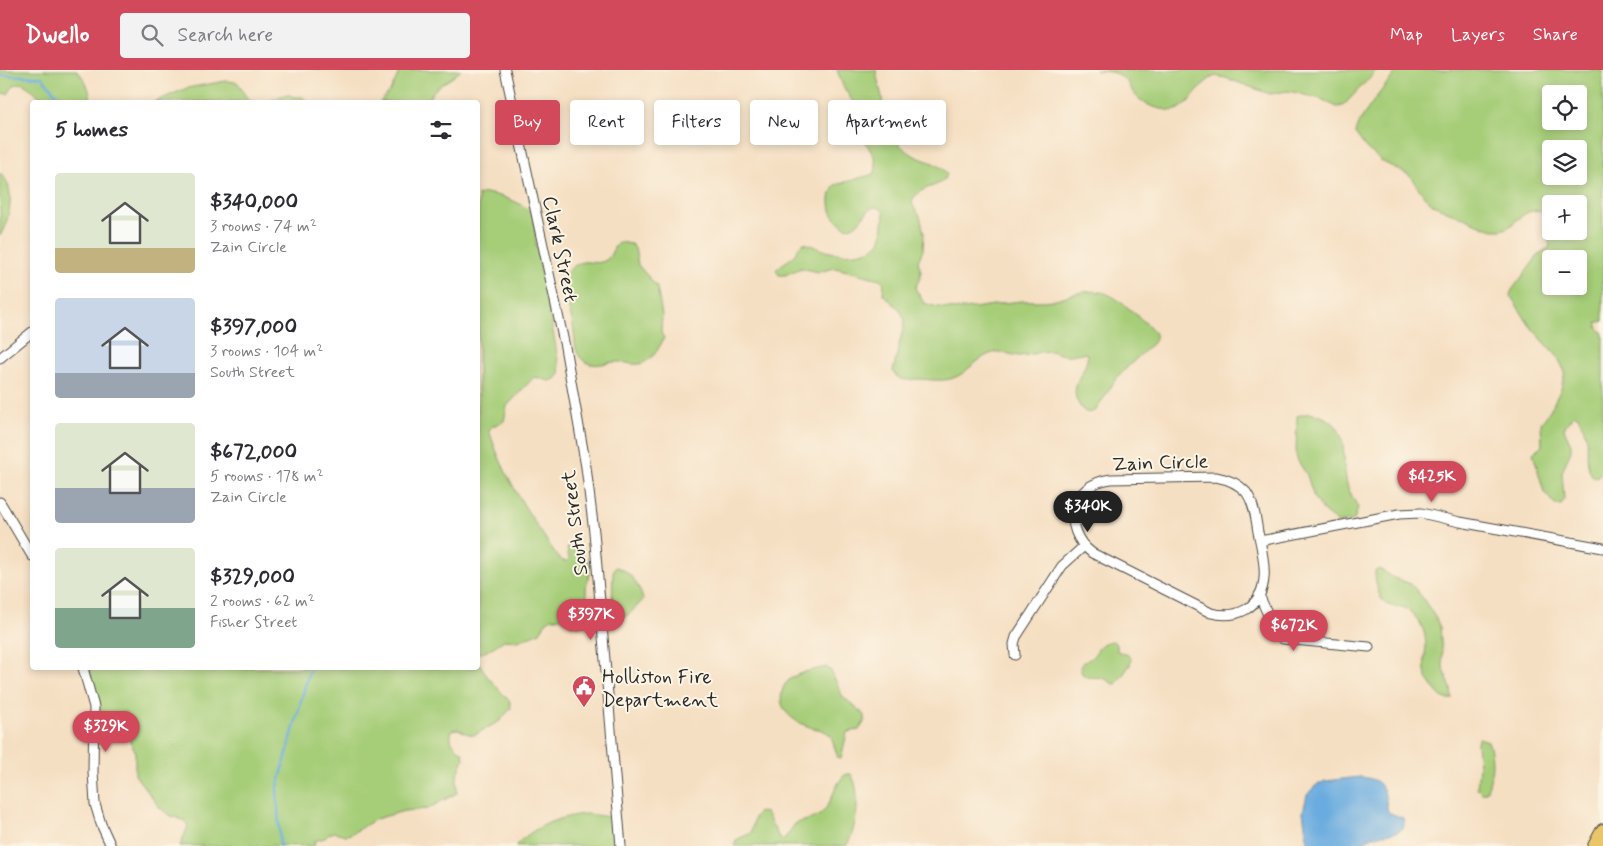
<!DOCTYPE html>
<html lang="en">
<head>
<meta charset="utf-8">
<style>
	:root { --surface:#fff; --page:#f2f2f3; --text:#2b2b33; --muted:#7c7c81; --accent:#d1495b }
	body { margin:0; font-family:Mynerve,sans-serif; background:var(--page); color:var(--text); height:100vh; display:flex; flex-direction:column; font-size:19px; white-space:nowrap }
	* { box-sizing:border-box; margin:0 }
	p { font-size:16px; color:var(--muted) }
	.icon { flex:none; width:28px; height:28px; fill:none; stroke:currentColor; stroke-width:2; stroke-linecap:round; stroke-linejoin:round }
	.map { position:relative; flex:1; overflow:hidden }
	.panel { position:absolute; left:30px; top:30px; width:450px; height:570px; display:flex; flex-direction:column; background:var(--surface); border-radius:5px; box-shadow:0 2px 8px #0003 }
	.panel>* { flex:none }
	.top-card { position:absolute; left:495px; top:30px; width:475px; height:45px; display:flex; gap:10px }
	.buttons { position:absolute; left:1542px; top:15px; display:grid; gap:10px }
	.buttons a { display:grid; place-items:center; width:45px; height:45px; border-radius:5px; background:var(--surface); box-shadow:0 2px 8px #0003; font-size:25px }
	.price { position:absolute; translate:-50% -42px; padding:0 11px; border-radius:18px; background:var(--accent); color:#fff; font-size:16px; line-height:32px; filter:drop-shadow(0 1px 2px #0008) }
	.price::after { content:''; position:absolute; left:50%; top:30px; width:15px; height:11px; margin-left:-8px; background:inherit; clip-path:polygon(0 0,100% 0,50% 100%) }
	.price.active { background:#222; color:#fff }
	ul { padding:0; list-style:none }
	li { display:flex; align-items:center; gap:15px; height:125px; padding:0 25px }
	li span { display:grid; place-items:center; flex:none; width:140px; height:100px; border-radius:5px; color:#555 }
	li>.icon { margin-inline-start:auto }
	span .icon { width:60px; height:60px; fill:#fffc; stroke-width:1 }
	li b { font-size:21px }
	h2 { display:flex; justify-content:space-between; align-items:center; height:60px; padding:0 25px; font-size:21px }
	.tag { padding:0 18px; border-radius:5px; background:var(--surface); box-shadow:0 2px 8px #0003; font-size:18px; line-height:45px }
	.tag.active { background:var(--accent); color:#fff }
	header { display:flex; align-items:center; gap:30px; box-sizing:border-box; height:70px; padding:0 25px; background:var(--accent); color:#fff }
	header strong { font-size:24px }
	nav { display:flex; gap:28px; margin-inline-start:auto; font-size:18px }
	.search { width:350px; height:45px; background:var(--page); display:flex; align-items:center; gap:12px; box-sizing:border-box; padding:0 18px; border-radius:5px; color:var(--muted); font-size:19px }
	.map>svg:first-child { display:block }
	.green { fill:#a6cd78; stroke:#687c52; fill-rule:evenodd }
	.water { fill:#6aacdf; stroke:#4a6c85 }
	.lines { fill:none; stroke-linecap:round; stroke-linejoin:round }
	.stream { stroke:#6aacdf; stroke-width:2.5 }
	.minor-casing { stroke:#494642; stroke-width:11 }
	.primary-casing { stroke:#494642; stroke-width:16 }
	.minor { stroke:#fff; stroke-width:9 }
	.primary { stroke:#ebc669; stroke-width:14 }
	.labels { text-anchor:middle; stroke-width:4; stroke-linejoin:round; paint-order:stroke }
	.street-label { font-size:20px; fill:#2b2b2b; stroke:#fcf5e5 }
	.poi-label { font-size:20px; fill:#2b2b2b; stroke:#fcf5e5; text-anchor:start }
</style>
</head>
<body>
<header>
<strong>Dwello</strong>
<div class="search"><svg class="icon" aria-label="search" viewBox="0 0 24 24"><circle cx="10" cy="10" r="6"/><path d="M15 15l6 6"/></svg>Search here</div>
<nav><a>Map</a><a>Layers</a><a>Share</a></nav>
</header>
<div class="map">
<svg width="1603" height="776" viewBox="0 0 1603 776">
	<rect width="100%" height="100%" fill="#fcf5e5"/>
	<filter id="ink" filterUnits="userSpaceOnUse"><feTurbulence type="fractalNoise" baseFrequency=".02" numOctaves="2"/><feDisplacementMap in="SourceGraphic" scale="10" xChannelSelector="R" yChannelSelector="G"/><feConvolveMatrix kernelMatrix="1 2 1 2 8 2 1 2 1" color-interpolation-filters="sRGB"/></filter>
	<filter id="wash" filterUnits="userSpaceOnUse"><feTurbulence type="fractalNoise" baseFrequency=".0096" numOctaves="4" result="noise"/><feDisplacementMap in="SourceGraphic" scale="20" xChannelSelector="R" yChannelSelector="G"/><feGaussianBlur stdDeviation="1.12" result="paint"/><feColorMatrix in="noise" values="0 0 0 0 0 0 0 0 0 0 0 0 0 0 0 0 0 1.4 0 .05"/><feComposite in="paint" operator="in"/></filter>
	<g filter="url(#wash)">
		<rect width="100%" height="100%" fill="#f5dfc2"/>
		<path class="green" d="M 0,0 L 77,0 C 86,11 90,19 91,32 L 44,32 L 34,21 L 22,13 L 14,15 L 8,24 L 0,23 Z
			M 400,0 L 461,0 C 450,12 432,15 428,32 L 380,32 L 391,20 Z
			M 837,0 L 876,0 C 877,10 880,18 882,27 C 883,32 881,37 882,42 C 883,62 900,78 917,87 C 928,92 939,93 947,104 C 942,120 921,113 912,131 L 913,136 L 920,146 L 924,163 L 923,180 L 918,191 L 921,202 L 920,208 L 915,218 L 924,233 C 961,246 986,234 1022,231 C 1032,230 1042,232 1052,230 C 1068,226 1085,219 1101,222 C 1115,225 1128,238 1139,247 C 1146,254 1156,259 1156,270 L 1118,306 L 1096,340 C 1091,343 1086,344 1082,339 C 1063,316 1090,301 1087,284 C 1079,282 1072,286 1064,285 C 1059,285 1055,281 1049,281 C 1039,281 1029,286 1019,286 C 1009,285 1002,280 993,283 C 980,286 969,300 958,306 C 945,313 930,309 916,309 C 906,310 899,312 893,301 L 905,250 L 900,240 L 883,224 L 884,213 L 880,209 L 835,198 L 818,202 L 801,198 L 785,205 L 779,205 L 776,200 C 780,194 788,192 793,186 C 798,181 797,177 804,173 C 813,175 821,180 830,182 C 844,185 873,185 881,170 C 882,166 884,147 884,142 C 865,121 860,176 838,151 C 831,144 830,139 830,130 C 830,124 832,120 835,115 L 874,104 L 876,99 L 875,88 L 866,73 L 858,64 L 855,35 L 843,16 Z
			M 1095,0 L 1377,0 L 1343,36 L 1337,37 L 1321,29 L 1293,22 L 1287,21 L 1270,24 L 1226,8 L 1215,6 C 1199,13 1194,32 1178,39 C 1173,42 1168,40 1162,39 C 1150,37 1140,32 1133,22 C 1130,18 1128,12 1124,9 C 1115,0 1106,3 1095,0 Z
			M 1398,0 L 1603,0 L 1603,251 L 1596,253 L 1598,258 L 1603,263 L 1603,401 L 1598,406 L 1593,407 C 1585,396 1588,383 1587,370 C 1586,362 1581,354 1578,346 L 1573,345 C 1570,351 1566,353 1564,359 L 1571,374 L 1571,380 L 1562,402 L 1564,430 L 1561,435 L 1555,435 L 1544,422 L 1533,383 L 1542,376 L 1541,353 L 1548,344 L 1561,319 L 1565,302 L 1557,286 L 1530,256 L 1510,225 L 1512,220 L 1540,183 L 1550,177 L 1545,154 L 1550,150 L 1550,146 L 1544,141 C 1540,141 1535,140 1532,141 C 1514,145 1513,165 1490,159 L 1435,136 L 1425,127 L 1409,105 L 1383,92 L 1366,78 L 1355,63 C 1356,51 1389,11 1398,0 ZM 1551,24 L 1579,24 L 1579,51 L 1551,51 ZM 1551,79 L 1579,79 L 1579,106 L 1551,106 ZM 1551,134 L 1579,134 L 1579,161 L 1551,161 ZM 1551,189 L 1579,189 L 1579,216 L 1551,216 Z
			M 226,11 L 237,12 C 245,21 242,27 254,32 L 154,32 L 187,18 Z
			M 287,24 L 294,27 L 303,27 L 308,32 L 267,32 Z
			M 0,103 C 17,117 10,149 0,166 Z
			M 485,123 C 499,125 520,131 531,142 C 535,146 535,168 536,175 C 544,218 554,260 560,304 L 556,309 L 550,311 L 534,307 L 507,336 L 504,351 L 493,356 L 489,360 C 503,406 531,448 558,487 L 563,491 L 567,491 L 569,489 L 567,478 L 569,476 C 574,478 578,482 582,485 C 598,499 586,505 586,521 C 587,532 593,541 588,552 L 579,556 L 572,555 L 561,548 L 552,548 L 547,551 L 540,562 L 518,571 L 504,570 L 487,581 L 478,584 L 478,125 Z
			M 620,172 L 631,174 L 635,178 L 638,195 L 657,217 L 662,245 L 661,263 L 664,268 C 659,278 655,286 645,292 C 637,297 628,292 619,292 C 605,291 591,301 580,287 C 574,279 575,270 574,261 C 572,243 563,227 562,209 C 565,202 575,194 583,192 C 590,191 599,195 606,190 C 613,185 612,176 620,172 Z
			M 1309,343 C 1351,350 1341,378 1346,409 C 1347,419 1354,429 1358,438 L 1354,450 L 1338,453 L 1324,442 L 1314,428 L 1307,405 L 1298,391 L 1296,385 L 1297,346 Z
			M 615,497 C 630,499 640,517 643,530 C 635,538 627,549 616,550 L 612,539 L 613,502 Z
			M 1380,499 L 1394,508 L 1411,514 L 1422,527 L 1435,547 L 1440,557 L 1443,597 L 1451,619 L 1452,629 C 1444,630 1441,627 1436,621 C 1414,597 1432,583 1423,559 C 1420,551 1410,539 1402,537 C 1397,536 1391,537 1386,534 C 1378,528 1375,511 1375,501 Z
			M 1113,571 L 1117,575 L 1117,581 L 1128,585 L 1131,589 L 1130,595 L 1116,614 C 1110,614 1108,609 1102,608 C 1091,606 1082,611 1080,597 C 1083,591 1089,591 1093,586 C 1101,578 1097,573 1113,571 Z
			M 478,591 L 487,606 L 510,632 L 511,638 L 500,651 L 474,665 L 468,664 L 458,659 L 452,660 C 448,672 455,676 463,683 L 464,689 L 457,706 L 457,723 L 427,739 L 404,741 L 376,749 L 351,764 L 346,765 L 334,762 L 329,764 L 325,768 L 314,771 L 315,776 L 180,776 L 188,756 L 185,751 L 169,745 L 160,738 L 135,705 L 135,682 L 128,667 L 126,642 L 100,646 L 89,598 L 478,598 Z
			M 826,597 L 831,601 L 843,627 L 865,645 L 865,651 L 859,660 L 847,662 L 841,689 L 838,688 L 831,666 C 824,658 816,660 807,656 C 792,650 778,640 782,622 C 786,603 810,601 826,597 Z
			M 1479,668 L 1488,671 C 1494,685 1493,708 1486,722 L 1481,723 L 1477,719 L 1479,696 L 1477,673 Z
			M 846,704 L 851,704 C 862,721 857,760 846,776 L 734,776 L 736,770 L 751,763 L 755,746 L 759,742 L 766,743 L 780,769 L 785,768 L 795,754 C 804,750 813,750 821,744 C 833,733 834,713 846,704 Z
			M 587,744 L 610,747 L 613,776 L 515,776 C 535,756 559,746 587,744 Z"/>
		<path class="water" d="M 1360,707 C 1386,709 1384,721 1388,742 L 1403,748 C 1408,765 1391,762 1380,765 C 1370,767 1361,774 1351,776 C 1338,776 1321,776 1308,776 L 1303,742 L 1307,725 L 1315,716 L 1325,711 Z"/>
		<g class="lines">
			<path class="stream" d="M 0,5 L 42,7 L 63,32
				M 280,776 L 277,720 L 310,598"/>
		</g>
	</g>
	<g filter="url(#ink)">
		<g class="lines">
			<g class="minor-casing">
				<path id="minor" d="M 505,0 L 565,277 L 586,397 L 594,462 L 621,776
					M 0,288 L 32,262
					M 1216,407 C 1227,409 1238,413 1246,422 C 1254,433 1256,449 1258,462 C 1264,488 1273,524 1245,540 C 1234,546 1223,546 1211,543 L 1092,483 C 1060,459 1070,414 1111,409 Z
					M 0,432 L 32,486
					M 1260,471 L 1399,444 L 1421,443 L 1460,452 L 1603,478
					M 1259,525 L 1276,562 L 1283,569 L 1369,577
					M 1015,585 L 1014,574 L 1016,567 L 1062,496 L 1084,476
					M 83,598 L 94,637 L 93,702 L 95,734 L 101,754 L 111,776"/>
			</g>
			<g class="primary-casing">
				<path id="primary" d="M 1595,776 L 1603,761"/>
			</g>
			<use href="#minor" class="minor"/>
			<use href="#primary" class="primary"/>
		</g>
	</g>
	<defs>
		<g id="civic-pin" transform="scale(1.25)"><path d="M0 17L-7.5 6A9.5 9.5 0 1 1 7.5 6Z" fill="#d1495b" stroke="#fcf5e5"/><path d="M-.6-6.5H3V-4.5H.6V-3L4-1V1h2V6H-6V1h2V-1L-.6-3ZM-1.2 2.5V6h2.4V2.5Z" fill="#fff"/></g>
	</defs>
	<g fill-rule="evenodd">
		<use href="#civic-pin" x="584" y="617"/>
	</g>
	<g class="labels">
		<g class="street-label">
			<text transform="translate(561 179) rotate(78)" y="7">Clark Street</text>
			<text transform="translate(1160 392) rotate(-2)" y="7">Zain Circle</text>
			<text transform="translate(574 453) rotate(-97)" y="7">South Street</text>
		</g>
		<g class="poi-label">
			<text x="602" y="613">Holliston Fire<tspan x="602" dy="23">Department</tspan></text>
		</g>
	</g>
</svg>
<div class="buttons">
<a><svg class="icon" aria-label="locate" viewBox="0 0 24 24"><circle cx="12" cy="12" r="6"/><path d="M12 2v4M12 18v4M2 12h4M18 12h4"/></svg></a>
<a><svg class="icon" aria-label="layers" viewBox="0 0 24 24"><path d="M12 4l9 5-9 5-9-5zM3 14l9 5 9-5"/></svg></a>
<a>+</a>
<a>−</a>
</div>
<b class="price" style="left:1432px;top:433px">$425K</b>
<b class="price active" style="left:1088px;top:463px">$340K</b>
<b class="price" style="left:591px;top:571px">$397K</b>
<b class="price" style="left:1294px;top:582px">$672K</b>
<b class="price" style="left:106px;top:683px">$329K</b>
<div class="top-card">
<a class="tag active">Buy</a>
<a class="tag">Rent</a>
<a class="tag">Filters</a>
<a class="tag">New</a>
<a class="tag">Apartment</a>
</div>
<section class="panel">
<h2>5 homes<svg class="icon" aria-label="filters" viewBox="0 0 24 24"><path d="M4 7h16M4 17h16"/><circle cx="9" cy="7" r="2"/><circle cx="15" cy="17" r="2"/></svg></h2>
<ul>
<li><span style="background:linear-gradient(#dfe7d0 75%,#c2b280 0)"><svg class="icon" aria-label="home" viewBox="0 0 24 24"><path d="M3 11l9-7 9 7M6 9v11h12V9"/></svg></span><div><b>$340,000</b><p>3 rooms · 74 m²</p><p>Zain Circle</p></div></li>
<li><span style="background:linear-gradient(#c9d6e8 75%,#9aa5b1 0)"><svg class="icon" aria-label="home" viewBox="0 0 24 24"><path d="M3 11l9-7 9 7M6 9v11h12V9"/></svg></span><div><b>$397,000</b><p>3 rooms · 104 m²</p><p>South Street</p></div></li>
<li><span style="background:linear-gradient(#dfe7d0 65%,#9aa5b1 0)"><svg class="icon" aria-label="home" viewBox="0 0 24 24"><path d="M3 11l9-7 9 7M6 9v11h12V9"/></svg></span><div><b>$672,000</b><p>5 rooms · 178 m²</p><p>Zain Circle</p></div></li>
<li><span style="background:linear-gradient(#dfe7d0 60%,#7fa58c 0)"><svg class="icon" aria-label="home" viewBox="0 0 24 24"><path d="M3 11l9-7 9 7M6 9v11h12V9"/></svg></span><div><b>$329,000</b><p>2 rooms · 62 m²</p><p>Fisher Street</p></div></li>
</ul>
</section>
</div>
</body>
</html>
